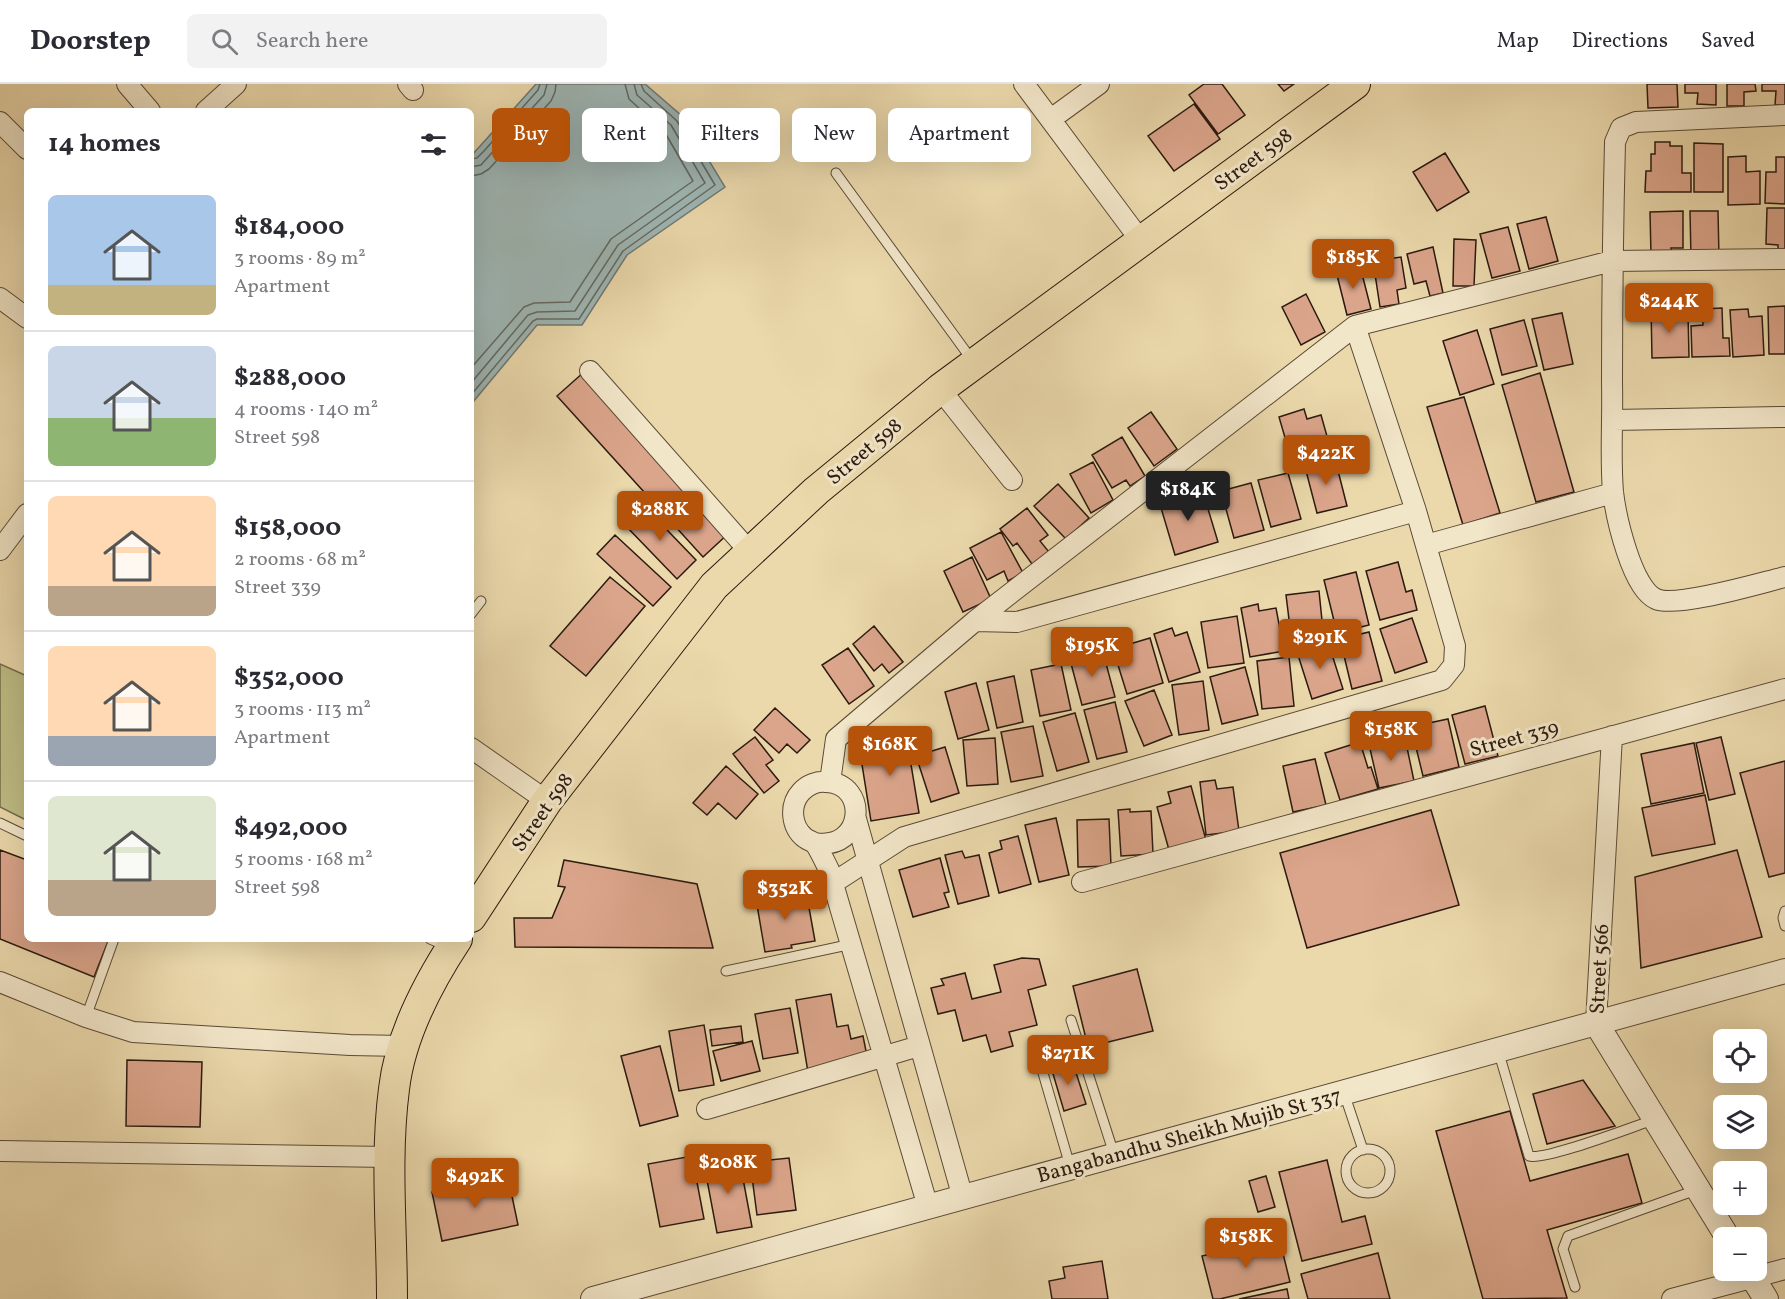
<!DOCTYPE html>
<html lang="en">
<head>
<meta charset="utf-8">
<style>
	:root { --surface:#fff; --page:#f2f2f3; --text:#2b2b33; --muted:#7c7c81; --line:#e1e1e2; --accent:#b45309 }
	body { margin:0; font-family:Vollkorn,serif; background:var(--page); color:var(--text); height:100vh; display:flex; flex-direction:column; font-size:22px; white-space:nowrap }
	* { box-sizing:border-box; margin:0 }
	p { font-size:20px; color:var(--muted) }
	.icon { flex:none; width:33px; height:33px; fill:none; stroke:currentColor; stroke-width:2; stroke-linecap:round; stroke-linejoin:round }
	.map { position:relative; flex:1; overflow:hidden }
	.details { position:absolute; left:24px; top:24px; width:450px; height:834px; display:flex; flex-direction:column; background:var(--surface); border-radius:9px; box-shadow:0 6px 24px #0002 }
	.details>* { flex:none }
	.hud { position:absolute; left:492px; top:24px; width:570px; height:54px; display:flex; gap:12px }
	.buttons { position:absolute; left:1713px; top:945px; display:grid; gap:12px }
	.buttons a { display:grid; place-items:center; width:54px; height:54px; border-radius:9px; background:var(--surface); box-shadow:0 6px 24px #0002; font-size:30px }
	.price { position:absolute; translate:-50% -51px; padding:0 14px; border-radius:6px; background:var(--accent); color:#fff; font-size:20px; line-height:39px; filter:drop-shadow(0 2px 3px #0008) }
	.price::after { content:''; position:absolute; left:50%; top:36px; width:18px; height:14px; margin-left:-9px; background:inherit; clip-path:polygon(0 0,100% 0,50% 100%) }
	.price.active { background:#222; color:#fff }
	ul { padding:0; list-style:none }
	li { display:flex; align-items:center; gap:18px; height:150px; padding:0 24px }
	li+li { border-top:2px solid var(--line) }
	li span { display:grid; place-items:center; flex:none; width:168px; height:120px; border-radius:9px; color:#555 }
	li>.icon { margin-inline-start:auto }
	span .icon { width:72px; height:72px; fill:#fffc; stroke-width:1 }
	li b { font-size:26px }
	h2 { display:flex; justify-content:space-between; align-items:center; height:72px; padding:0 24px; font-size:26px }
	.pill { padding:0 21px; border-radius:9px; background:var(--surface); box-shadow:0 6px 24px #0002; font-size:21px; line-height:54px }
	.pill.active { background:var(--accent); color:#fff }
	header { display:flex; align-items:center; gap:36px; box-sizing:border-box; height:84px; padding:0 30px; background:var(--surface); border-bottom:2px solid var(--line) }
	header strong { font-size:28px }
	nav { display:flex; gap:33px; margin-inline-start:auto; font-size:21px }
	.search { width:420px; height:54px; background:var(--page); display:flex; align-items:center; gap:15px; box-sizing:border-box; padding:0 21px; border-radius:9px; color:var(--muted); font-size:22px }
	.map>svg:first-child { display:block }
	.green { fill:#bebd84; stroke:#746c4a; stroke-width:1.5 }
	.water { fill:#9eb7b6; stroke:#707873; stroke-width:1.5 }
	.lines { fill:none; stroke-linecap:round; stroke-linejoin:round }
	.shore { stroke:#646862; stroke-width:1.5 }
	.building { fill:#dba58b; stroke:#2b1a0f; stroke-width:1.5 }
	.service-casing { stroke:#5b4a36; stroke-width:11 }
	.minor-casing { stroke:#5b4a36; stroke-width:22 }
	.tertiary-casing { stroke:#5b4a36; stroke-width:26 }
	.primary-casing { stroke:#2b1a0f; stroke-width:32 }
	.service { stroke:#f2e6c9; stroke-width:9 }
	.minor { stroke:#f2e6c9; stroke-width:20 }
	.tertiary { stroke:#f2e6c9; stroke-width:24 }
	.primary { stroke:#ebd9ac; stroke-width:30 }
	.labels { text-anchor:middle; stroke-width:6; stroke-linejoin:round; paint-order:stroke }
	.street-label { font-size:21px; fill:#2b1a0f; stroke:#f2e6c9 }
</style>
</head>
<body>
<header>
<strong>Doorstep</strong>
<div class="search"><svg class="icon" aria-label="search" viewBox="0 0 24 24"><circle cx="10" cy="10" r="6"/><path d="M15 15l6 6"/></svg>Search here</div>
<nav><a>Map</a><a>Directions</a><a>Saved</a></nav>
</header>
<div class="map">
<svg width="1785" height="1215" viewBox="0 0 1785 1215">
	<rect width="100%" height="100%" fill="#ebd9ac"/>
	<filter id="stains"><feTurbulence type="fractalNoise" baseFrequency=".00333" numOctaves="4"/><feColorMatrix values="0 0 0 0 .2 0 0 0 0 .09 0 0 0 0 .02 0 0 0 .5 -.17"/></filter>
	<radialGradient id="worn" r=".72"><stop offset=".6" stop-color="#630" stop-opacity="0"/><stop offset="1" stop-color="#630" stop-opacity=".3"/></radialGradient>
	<path class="green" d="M 0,580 L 27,592 L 26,736 L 0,723 Z"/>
	<path class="water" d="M 536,0 L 645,0 L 682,32 L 725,103 L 627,171 L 582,241 L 537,241 L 473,318 L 471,318 L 471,72 Z"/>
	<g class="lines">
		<path class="shore" d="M 471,75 L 477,74 L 484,67 L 538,6 L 540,0
			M 471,83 L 481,81 L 489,72 L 544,11 L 547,0
			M 471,92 L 481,90 L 489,85 L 551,17 L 555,8 L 556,0
			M 471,284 L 524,223 L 534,219 L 570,218 L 611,155 L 693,97 L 664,47 L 629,15 L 625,0
			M 471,299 L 528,231 L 537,228 L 575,227 L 618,161 L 705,99 L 671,41 L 637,11 L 634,0
			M 471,311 L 533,237 L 537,235 L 579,235 L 623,167 L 715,101 L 677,37 L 644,7 L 641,0"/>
	</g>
	<path class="building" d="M 1204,0 L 1222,0 L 1245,31 L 1218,50 L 1189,11 Z
		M 1278,0 L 1294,0 L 1284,7 Z
		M 1647,0 L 1677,0 L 1678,23 L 1648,24 Z
		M 1685,0 L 1716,0 L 1716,21 L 1697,20 L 1698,9 L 1685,9 Z
		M 1727,0 L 1755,0 L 1756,7 L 1744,8 L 1744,22 L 1727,22 Z
		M 1762,0 L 1785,0 L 1785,21 L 1775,21 L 1776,7 L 1762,7 Z
		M 1194,20 L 1220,55 L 1174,87 L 1148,52 Z
		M 1655,58 L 1670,58 L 1670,62 L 1682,62 L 1682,89 L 1691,89 L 1691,108 L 1645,108 L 1646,87 L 1651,87 L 1651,70 L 1655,70 Z
		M 1694,59 L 1723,60 L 1723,108 L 1694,108 Z
		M 1445,69 L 1469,108 L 1437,127 L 1413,88 Z
		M 1746,72 L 1746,88 L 1760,87 L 1760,120 L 1728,121 L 1728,73 Z
		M 1776,73 L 1785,73 L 1785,120 L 1765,119 L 1766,88 L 1776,88 Z
		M 1767,124 L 1785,124 L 1785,170 L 1778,170 L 1778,161 L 1766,160 Z
		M 1683,127 L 1683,164 L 1671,164 L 1672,171 L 1651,171 L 1650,128 Z
		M 1690,127 L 1718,127 L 1719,173 L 1691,174 Z
		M 1546,133 L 1558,177 L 1529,185 L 1517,140 Z
		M 1508,143 L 1520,187 L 1492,194 L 1480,150 Z
		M 1454,155 L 1476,156 L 1474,202 L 1453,202 Z
		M 1433,163 L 1443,209 L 1430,212 L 1426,197 L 1414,200 L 1407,170 Z
		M 1401,173 L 1406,204 L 1397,206 L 1399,220 L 1380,223 L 1373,177 Z
		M 1360,182 L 1371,225 L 1347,231 L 1336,187 Z
		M 1306,210 L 1325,248 L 1301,261 L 1282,223 Z
		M 1671,222 L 1671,231 L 1688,230 L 1689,273 L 1652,274 L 1651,223 Z
		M 1785,222 L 1785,270 L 1769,270 L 1768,223 Z
		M 1722,224 L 1723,254 L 1729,254 L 1730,272 L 1692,273 L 1691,242 L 1703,241 L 1702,225 Z
		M 1748,225 L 1749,233 L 1762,232 L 1764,271 L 1733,273 L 1730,226 Z
		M 1562,229 L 1573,280 L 1544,286 L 1532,235 Z
		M 1524,236 L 1537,282 L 1502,291 L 1490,245 Z
		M 1477,246 L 1494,300 L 1460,311 L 1443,257 Z
		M 584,288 L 730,448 L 703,473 L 557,312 Z
		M 1540,289 L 1574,408 L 1536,418 L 1502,301 Z
		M 1464,313 L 1500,429 L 1463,441 L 1427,323 Z
		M 1304,325 L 1307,335 L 1321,331 L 1332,370 L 1293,381 L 1279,333 Z
		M 1151,328 L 1177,365 L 1154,382 L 1128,344 Z
		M 1122,353 L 1145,392 L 1130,402 L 1126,396 L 1112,404 L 1092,371 Z
		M 1335,375 L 1347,422 L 1317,429 L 1305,383 Z
		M 1093,378 L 1113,416 L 1091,429 L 1070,390 Z
		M 1288,389 L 1301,435 L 1271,443 L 1258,396 Z
		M 1251,399 L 1264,446 L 1234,454 L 1221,407 Z
		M 1058,400 L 1089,434 L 1066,455 L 1034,422 Z
		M 1202,405 L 1218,458 L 1175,471 L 1159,417 Z
		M 644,422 L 696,476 L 677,495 L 624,440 Z
		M 1027,424 L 1048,451 L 1040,457 L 1049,468 L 1032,480 L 1017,459 L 1013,462 L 1000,445 Z
		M 1001,448 L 1023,489 L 1008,497 L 1004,487 L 987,496 L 970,464 Z
		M 615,451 L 671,503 L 653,522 L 597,470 Z
		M 972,473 L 991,515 L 963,528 L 944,487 Z
		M 1398,478 L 1406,508 L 1412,506 L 1417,526 L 1380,536 L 1366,487 Z
		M 1356,488 L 1369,541 L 1337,549 L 1324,496 Z
		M 610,493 L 645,522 L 586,592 L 550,562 Z
		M 1319,507 L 1324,556 L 1292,560 L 1286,511 Z
		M 1258,520 L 1259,527 L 1276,524 L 1284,567 L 1250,573 L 1241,524 Z
		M 1237,532 L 1244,579 L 1208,584 L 1201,538 Z
		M 1412,534 L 1427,578 L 1395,589 L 1380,545 Z
		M 874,542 L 903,578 L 889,589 L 882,580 L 874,587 L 853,560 Z
		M 1172,544 L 1175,552 L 1187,548 L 1200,588 L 1169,598 L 1154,550 Z
		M 1369,548 L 1382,597 L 1352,605 L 1340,555 Z
		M 1150,554 L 1163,599 L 1127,610 L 1113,565 Z
		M 1328,558 L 1343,605 L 1312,615 L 1297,568 Z
		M 848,564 L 874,602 L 849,620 L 822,581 Z
		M 1089,567 L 1091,576 L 1104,572 L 1115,613 L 1082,621 L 1069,572 Z
		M 1289,573 L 1294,622 L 1262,625 L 1257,577 Z
		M 1061,580 L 1071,626 L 1040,632 L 1031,586 Z
		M 1245,583 L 1258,631 L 1222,640 L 1210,593 Z
		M 1014,592 L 1023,638 L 997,644 L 987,598 Z
		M 1203,597 L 1209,646 L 1179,651 L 1172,601 Z
		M 976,599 L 989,646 L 958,655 L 945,608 Z
		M 1154,606 L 1172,651 L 1144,662 L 1125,617 Z
		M 1115,618 L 1127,668 L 1097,675 L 1084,626 Z
		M 1485,622 L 1498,672 L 1465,680 L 1452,631 Z
		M 775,624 L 810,656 L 797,669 L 787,660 L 779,669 L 754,646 Z
		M 1075,629 L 1089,678 L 1057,687 L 1043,638 Z
		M 1448,635 L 1459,683 L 1423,692 L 1413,651 L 1426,648 L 1424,640 Z
		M 1033,642 L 1043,692 L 1011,698 L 1001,648 Z
		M 905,644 L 919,729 L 871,737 L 860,668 L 877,665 L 874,649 Z
		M 1386,652 L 1387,658 L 1405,654 L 1414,697 L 1379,704 L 1368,656 Z
		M 755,653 L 773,676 L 766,681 L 779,697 L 764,709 L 733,670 Z
		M 1721,653 L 1735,710 L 1709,716 L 1696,659 Z
		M 995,654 L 998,700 L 967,702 L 963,656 Z
		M 1360,658 L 1368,684 L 1371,683 L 1378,705 L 1340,716 L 1325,669 Z
		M 1694,659 L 1704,709 L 1651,720 L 1641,670 Z
		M 945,663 L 959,709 L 931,718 L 916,672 Z
		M 1315,675 L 1326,721 L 1293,728 L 1283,682 Z
		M 1785,677 L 1785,789 L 1769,793 L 1740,689 Z
		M 726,682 L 758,710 L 736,735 L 718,719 L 707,731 L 693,719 Z
		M 1215,696 L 1217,705 L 1233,703 L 1239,747 L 1206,751 L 1200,698 Z
		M 1191,702 L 1206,756 L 1169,766 L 1157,723 L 1171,719 L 1168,708 Z
		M 1705,711 L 1715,760 L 1652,772 L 1642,724 Z
		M 1130,725 L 1130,728 L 1151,727 L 1153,770 L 1121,772 L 1118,726 Z
		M 1431,726 L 1459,821 L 1307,864 L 1280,769 Z
		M 1056,734 L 1069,791 L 1039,798 L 1025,741 Z
		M 1109,735 L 1111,782 L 1078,783 L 1077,736 Z
		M 1018,752 L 1031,800 L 999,809 L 989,769 L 1002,765 L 1000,757 Z
		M 0,766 L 27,776 L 27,855 L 109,855 L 94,893 L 0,855 Z
		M 1737,766 L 1762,853 L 1641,884 L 1635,793 Z
		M 962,767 L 965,774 L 979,771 L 989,812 L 958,820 L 945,771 Z
		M 940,774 L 949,808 L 944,809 L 949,823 L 913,833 L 899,786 Z
		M 564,776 L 697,800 L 713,864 L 515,863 L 514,834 L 552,834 L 565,803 L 558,802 Z
		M 806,807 L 815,857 L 791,861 L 792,864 L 765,868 L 756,815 Z
		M 1022,874 L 1039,875 L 1046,901 L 1028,906 L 1037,941 L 1009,948 L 1013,962 L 991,968 L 986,951 L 963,957 L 955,926 L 938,930 L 931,904 L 944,901 L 941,895 L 965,889 L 972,915 L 1001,908 L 994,881 Z
		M 1137,885 L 1153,947 L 1088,963 L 1073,902 Z
		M 831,910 L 837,943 L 848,941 L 851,955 L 863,952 L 867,972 L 808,988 L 796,916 Z
		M 790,924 L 798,969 L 763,975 L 755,930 Z
		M 704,941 L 714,1001 L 679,1007 L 669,947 Z
		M 741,942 L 743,958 L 712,962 L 710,946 Z
		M 752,957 L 760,987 L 721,997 L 713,967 Z
		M 660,962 L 678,1032 L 640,1042 L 621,972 Z
		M 127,976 L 202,978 L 200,1043 L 126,1042 Z
		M 1072,976 L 1086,1020 L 1064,1027 L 1051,983 Z
		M 1583,996 L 1615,1042 L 1547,1060 L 1533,1010 Z
		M 1510,1027 L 1530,1097 L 1628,1070 L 1642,1119 L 1547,1146 L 1567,1214 L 1483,1215 L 1436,1047 Z
		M 769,1068 L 770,1076 L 789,1074 L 796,1126 L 757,1131 L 749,1070 Z
		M 692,1072 L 704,1135 L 660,1143 L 648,1080 Z
		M 739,1073 L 752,1143 L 717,1149 L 704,1080 Z
		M 1327,1076 L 1342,1138 L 1365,1132 L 1372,1160 L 1302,1177 L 1279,1088 Z
		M 1266,1092 L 1275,1123 L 1258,1128 L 1249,1097 Z
		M 508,1093 L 518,1141 L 442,1157 L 432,1108 Z
		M 1279,1153 L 1290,1198 L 1220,1215 L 1213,1215 L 1202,1172 Z
		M 1378,1169 L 1390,1215 L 1308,1215 L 1301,1190 Z
		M 1102,1177 L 1108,1215 L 1052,1215 L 1049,1197 L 1065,1194 L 1063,1183 Z
		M 1287,1205 L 1289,1215 L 1239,1215 Z"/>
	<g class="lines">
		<g class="service-casing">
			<path id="service" d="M 836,89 L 972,276
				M 471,530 L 481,517
				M 0,739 L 27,752
				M 1785,827 L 1783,834 L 1785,842
				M 430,855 L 449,863
				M 726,887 L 852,860
				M 86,933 L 114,855
				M 1071,936 L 1114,1070
				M 1034,958 L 1070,1082
				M 1498,966 L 1529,1072 C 1545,1077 1632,1043 1653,1036
				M 1344,1009 L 1363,1066
				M1346 1087a22 22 0 1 1 44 0a22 22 0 1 1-44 0Z
				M 1575,1203 L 1563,1165 L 1568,1152 L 1696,1106"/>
		</g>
		<g class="minor-casing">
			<path id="minor" d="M 127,0 L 150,27
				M 408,0 L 413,6
				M 1024,0 L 1141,157
				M 206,27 L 236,0
				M 1785,31 L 1636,38 L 1621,44 L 1615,58 C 1613,138 1612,218 1612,299 C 1613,335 1610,372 1613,408 C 1616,433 1632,505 1656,515 C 1677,524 1760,499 1785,493
				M 1051,35 L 1099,0
				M 0,38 L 27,65
				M 0,214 L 27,234
				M 590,287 L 750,468
				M 940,305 L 1012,396
				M 1613,336 L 1785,333
				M 1426,461 L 1613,409
				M 0,466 L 27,430
				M 975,537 L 1017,538 L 1416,427
				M 471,664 L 547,717
				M 830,698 L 836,655 L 975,537 L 1355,242 L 1612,177 L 1785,175
				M 856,735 L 963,1114
				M 815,759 C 865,767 869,699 826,698 C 817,697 807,701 801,708 C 789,721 791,743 805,754 C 809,757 813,757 816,761 C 821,769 825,778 829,786 L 928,1123
				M 1082,798 L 1785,605
				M 833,799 L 904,753 L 1442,596 L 1454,581 L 1455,562 L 1416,427 L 1355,242
				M 0,898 L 86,933 L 133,948 L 350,961 L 403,962
				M 1596,939 L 1612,652
				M 707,1025 L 919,962
				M 0,1067 L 390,1073
				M 1672,1215 L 1785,1185"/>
		</g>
		<g class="tertiary-casing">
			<path id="tertiary" d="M 1596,939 L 1728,1154
				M 1748,1186 L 1766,1215
				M 593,1215 L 1785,887"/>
		</g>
		<g class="primary-casing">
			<path id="primary" d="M 471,833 L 547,717 L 714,502 L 816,407 L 940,305 L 1355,0
				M 392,1215 C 392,1146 385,1074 394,1005 C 400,952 428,899 457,855"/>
		</g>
		<use href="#service" class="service"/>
		<use href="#minor" class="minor"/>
		<use href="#tertiary" class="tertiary"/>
		<use href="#primary" class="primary"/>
	</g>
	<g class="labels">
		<g class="street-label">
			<text transform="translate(1253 75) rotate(-36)" y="7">Street 598</text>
			<text transform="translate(864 367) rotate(-40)" y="7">Street 598</text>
			<text transform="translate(1514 654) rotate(-15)" y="7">Street 339</text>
			<text transform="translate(542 728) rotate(-55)" y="7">Street 598</text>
			<text transform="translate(1599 885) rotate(-87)" y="7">Street 566</text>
			<text transform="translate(1189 1051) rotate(-15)" y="7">Bangabandhu Sheikh Mujib St 337</text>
		</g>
	</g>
	<rect width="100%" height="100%" filter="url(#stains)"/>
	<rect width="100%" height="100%" fill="url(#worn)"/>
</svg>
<div class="buttons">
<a><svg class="icon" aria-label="locate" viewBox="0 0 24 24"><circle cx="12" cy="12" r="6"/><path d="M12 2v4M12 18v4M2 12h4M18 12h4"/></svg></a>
<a><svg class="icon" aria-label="layers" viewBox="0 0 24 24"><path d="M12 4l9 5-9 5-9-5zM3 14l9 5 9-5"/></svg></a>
<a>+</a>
<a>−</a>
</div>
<b class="price" style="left:1353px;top:206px">$185K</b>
<b class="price" style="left:1669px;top:250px">$244K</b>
<b class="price" style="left:1326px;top:402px">$422K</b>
<b class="price active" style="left:1188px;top:438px">$184K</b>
<b class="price" style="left:660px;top:458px">$288K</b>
<b class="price" style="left:1320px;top:586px">$291K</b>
<b class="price" style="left:1092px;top:594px">$195K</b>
<b class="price" style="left:1391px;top:678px">$158K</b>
<b class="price" style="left:890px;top:693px">$168K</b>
<b class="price" style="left:785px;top:837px">$352K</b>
<b class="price" style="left:1068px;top:1002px">$271K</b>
<b class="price" style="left:728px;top:1111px">$208K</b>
<b class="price" style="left:475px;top:1125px">$492K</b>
<b class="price" style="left:1246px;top:1185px">$158K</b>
<div class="hud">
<a class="pill active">Buy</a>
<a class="pill">Rent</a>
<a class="pill">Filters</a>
<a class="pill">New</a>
<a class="pill">Apartment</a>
</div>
<section class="details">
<h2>14 homes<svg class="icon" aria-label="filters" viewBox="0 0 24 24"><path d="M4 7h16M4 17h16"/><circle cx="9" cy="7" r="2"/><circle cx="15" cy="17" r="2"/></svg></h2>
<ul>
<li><span style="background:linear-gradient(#a9c7e8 75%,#c2b280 0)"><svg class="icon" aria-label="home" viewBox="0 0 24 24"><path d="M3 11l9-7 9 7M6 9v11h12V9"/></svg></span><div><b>$184,000</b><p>3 rooms · 89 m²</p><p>Apartment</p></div></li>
<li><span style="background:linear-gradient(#c9d6e8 60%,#8fb573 0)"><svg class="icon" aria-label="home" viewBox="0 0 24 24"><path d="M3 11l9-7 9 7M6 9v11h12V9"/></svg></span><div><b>$288,000</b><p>4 rooms · 140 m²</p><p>Street 598</p></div></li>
<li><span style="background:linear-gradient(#ffd9b3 75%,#b9a48a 0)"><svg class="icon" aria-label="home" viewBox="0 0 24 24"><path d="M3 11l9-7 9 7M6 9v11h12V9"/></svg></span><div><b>$158,000</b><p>2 rooms · 68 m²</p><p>Street 339</p></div></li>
<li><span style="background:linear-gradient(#ffd9b3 75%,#9aa5b1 0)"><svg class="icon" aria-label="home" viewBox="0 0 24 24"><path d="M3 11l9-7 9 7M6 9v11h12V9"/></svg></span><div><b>$352,000</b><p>3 rooms · 113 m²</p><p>Apartment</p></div></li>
<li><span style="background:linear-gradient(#dfe7d0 70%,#b9a48a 0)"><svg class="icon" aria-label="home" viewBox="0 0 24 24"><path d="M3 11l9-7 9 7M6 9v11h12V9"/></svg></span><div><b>$492,000</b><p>5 rooms · 168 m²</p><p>Street 598</p></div></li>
</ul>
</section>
</div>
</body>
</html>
